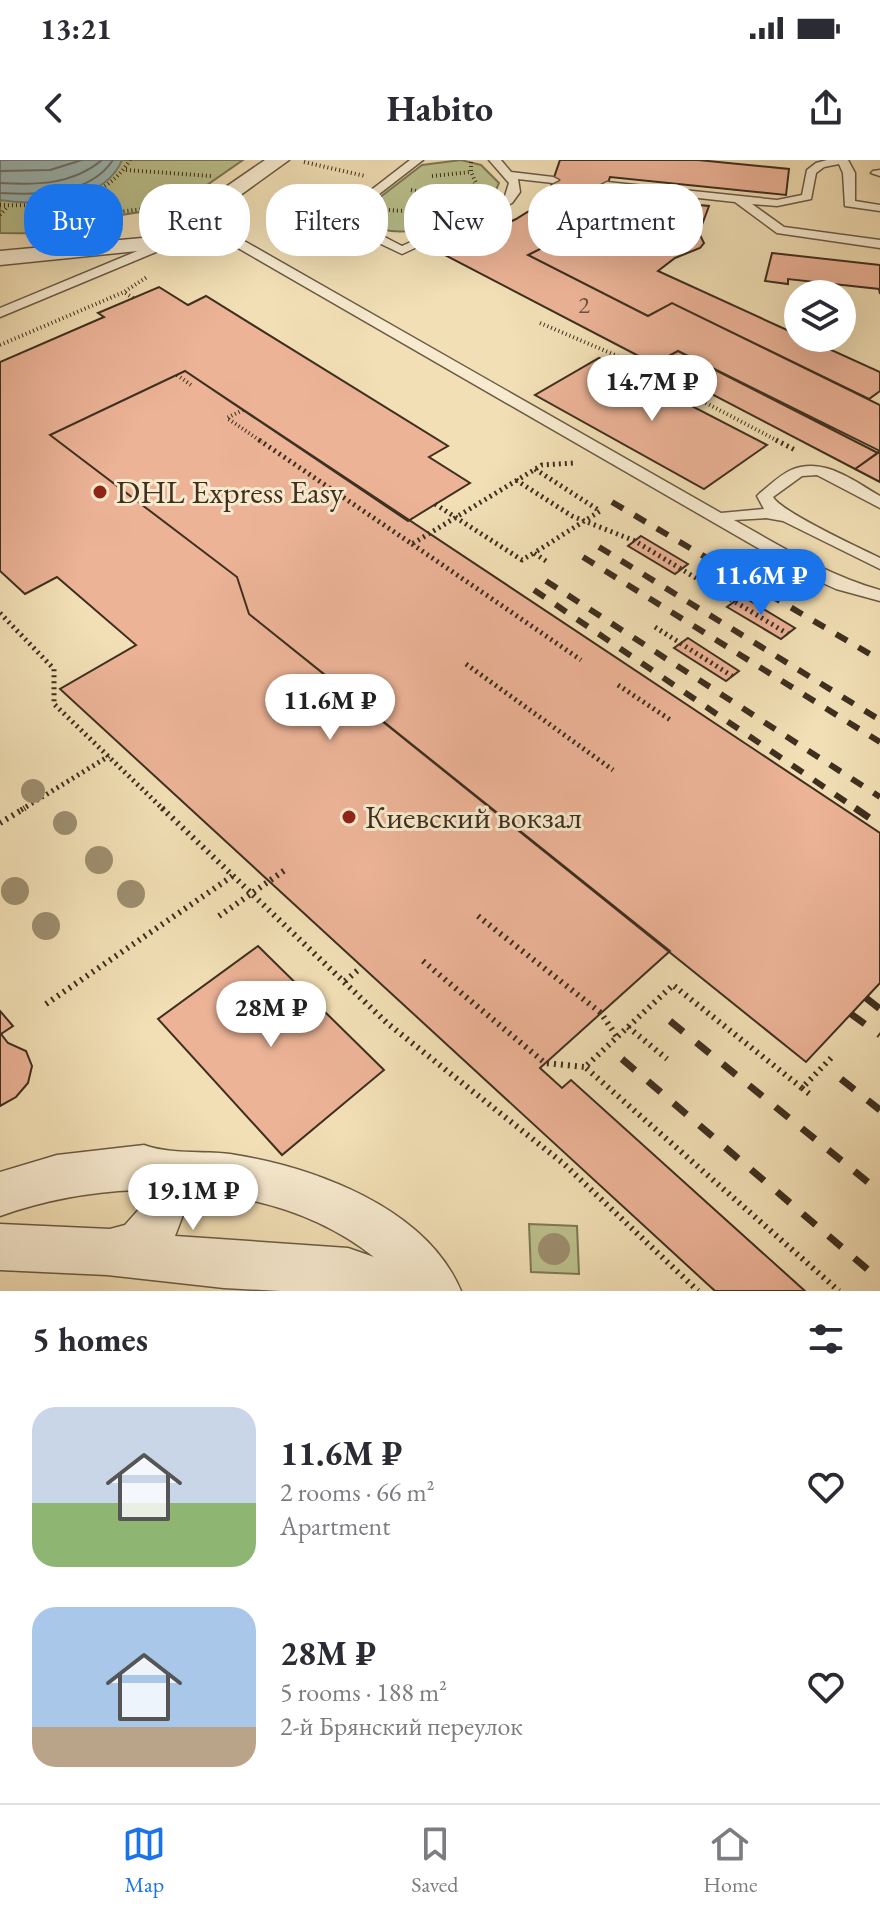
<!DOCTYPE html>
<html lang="en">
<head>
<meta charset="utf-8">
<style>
	:root { --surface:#fff; --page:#f7f7f7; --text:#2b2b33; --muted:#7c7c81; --line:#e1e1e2; --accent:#1a73e8 }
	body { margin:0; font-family:"EB Garamond",serif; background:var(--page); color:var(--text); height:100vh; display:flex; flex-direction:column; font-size:30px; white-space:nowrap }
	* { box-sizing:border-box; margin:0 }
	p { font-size:26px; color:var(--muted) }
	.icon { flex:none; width:44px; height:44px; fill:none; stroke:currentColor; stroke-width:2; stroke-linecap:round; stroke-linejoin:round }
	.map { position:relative; height:1131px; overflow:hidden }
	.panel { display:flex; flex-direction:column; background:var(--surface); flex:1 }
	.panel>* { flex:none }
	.guide { position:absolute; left:24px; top:24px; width:832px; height:72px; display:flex; gap:16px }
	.tools { position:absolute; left:784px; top:120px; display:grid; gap:16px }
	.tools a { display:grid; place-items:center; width:72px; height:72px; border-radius:50%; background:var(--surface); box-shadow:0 8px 32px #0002; font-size:40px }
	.price { position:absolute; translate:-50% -68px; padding:0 18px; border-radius:28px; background:#fff; color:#222; font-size:26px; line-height:52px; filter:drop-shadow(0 2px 4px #0008) }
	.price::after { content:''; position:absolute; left:50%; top:48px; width:24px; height:18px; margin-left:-12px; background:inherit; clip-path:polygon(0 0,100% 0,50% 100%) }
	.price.current { background:var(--accent); color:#fff }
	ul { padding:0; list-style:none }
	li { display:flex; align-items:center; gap:24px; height:200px; padding:0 32px }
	li span { display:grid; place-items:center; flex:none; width:224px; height:160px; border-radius:24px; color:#555 }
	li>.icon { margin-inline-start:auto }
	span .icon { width:96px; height:96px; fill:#fffc; stroke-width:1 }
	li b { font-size:34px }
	h2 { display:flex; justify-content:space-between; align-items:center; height:96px; padding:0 32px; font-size:34px }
	.tag { padding:0 28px; border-radius:32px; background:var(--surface); box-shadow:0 8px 32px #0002; font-size:28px; line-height:72px }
	.tag.current { background:var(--accent); color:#fff }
	.status { display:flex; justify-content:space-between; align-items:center; height:56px; padding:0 40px; background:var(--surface); direction:ltr }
	.status svg { height:22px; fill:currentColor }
	header { display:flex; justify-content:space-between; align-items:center; height:104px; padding:0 32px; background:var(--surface); font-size:36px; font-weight:700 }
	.menu { display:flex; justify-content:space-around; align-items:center; height:112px; border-top:2px solid var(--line); background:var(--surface); font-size:22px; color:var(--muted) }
	.menu a { display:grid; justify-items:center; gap:4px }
	.menu .current { color:var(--accent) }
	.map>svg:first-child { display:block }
	.green { fill:#bcc18c; stroke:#7d7856; stroke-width:2 }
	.water { fill:#9ebab7; stroke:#78827a; stroke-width:2 }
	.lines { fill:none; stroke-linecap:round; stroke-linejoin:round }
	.shore { stroke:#6e746b; stroke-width:2 }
	.building { fill:#ecb397; stroke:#3e2f1f; stroke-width:2 }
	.service-casing { stroke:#6b5b44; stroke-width:3 }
	.minor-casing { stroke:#6b5b44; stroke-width:3 }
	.path-far2 { stroke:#3e2f1f; stroke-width:4; stroke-dasharray:1 3; stroke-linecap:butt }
	.path-far1 { stroke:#3e2f1f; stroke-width:5; stroke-dasharray:2 4; stroke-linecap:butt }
	.path { stroke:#3e2f1f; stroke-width:6; stroke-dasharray:2 5; stroke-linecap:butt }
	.service { fill:#f7eacf; fill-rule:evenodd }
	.minor { fill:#f7eacf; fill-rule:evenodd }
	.rail-far1 { stroke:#3e2f1f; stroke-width:6; stroke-dasharray:13 13; stroke-linecap:butt }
	.rail { stroke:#3e2f1f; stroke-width:7; stroke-dasharray:17 17; stroke-linecap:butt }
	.tree { fill:#9d8e6f }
	.poi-dot { fill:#8f2418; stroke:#f7eacf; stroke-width:3 }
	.labels { text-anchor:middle; stroke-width:6; stroke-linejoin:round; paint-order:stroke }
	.far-number-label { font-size:24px; fill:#6a503d }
	.poi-label { font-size:32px; fill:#3e2f1f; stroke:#f7eacf; text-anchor:start }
</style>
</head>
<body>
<div class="status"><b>13:21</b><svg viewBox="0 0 49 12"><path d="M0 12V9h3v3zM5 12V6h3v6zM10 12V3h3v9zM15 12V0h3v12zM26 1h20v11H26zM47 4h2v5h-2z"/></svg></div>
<header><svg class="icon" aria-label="back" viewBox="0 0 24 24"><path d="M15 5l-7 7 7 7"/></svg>Habito<svg class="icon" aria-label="share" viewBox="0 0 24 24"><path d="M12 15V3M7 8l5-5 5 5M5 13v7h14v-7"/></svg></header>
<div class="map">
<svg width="880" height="1131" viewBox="0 0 880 1131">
	<rect width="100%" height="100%" fill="#f2dfb5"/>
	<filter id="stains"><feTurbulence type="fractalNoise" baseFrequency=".0025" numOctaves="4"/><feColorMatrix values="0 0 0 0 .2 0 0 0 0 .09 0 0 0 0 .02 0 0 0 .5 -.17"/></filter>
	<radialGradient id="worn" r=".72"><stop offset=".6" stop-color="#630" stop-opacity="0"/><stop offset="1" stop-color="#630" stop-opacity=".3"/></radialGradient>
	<path class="green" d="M 0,0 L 243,0 L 171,50 L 153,50 L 115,56 L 85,74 L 0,73 Z
		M 461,0 L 481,5 L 499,23 L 493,37 C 462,57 400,88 367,61 L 365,53 L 370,45 L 422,5 Z
		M 529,1064 L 577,1066 L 579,1114 L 531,1112 Z"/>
	<path class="water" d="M 0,0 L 122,0 C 106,41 38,47 0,40 Z"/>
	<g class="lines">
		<path class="shore" d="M 0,11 L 50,10 L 82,0
			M 0,23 C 37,25 72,25 102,0
			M 0,33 C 39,35 89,36 113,0"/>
	</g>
	<path class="building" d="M 560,0 L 698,0 L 789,9 L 786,35 L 610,17 L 604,35 L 632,39 L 617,66 L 581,91 L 560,79 L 528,95 L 648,156 L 672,143 L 880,245 L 880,291 L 678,191 L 654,204 L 443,94 L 516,59 L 537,46 L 550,29 Z
		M 632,39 L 709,46 L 699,73 L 704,83 L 700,88 L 675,98 L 658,111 L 798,175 L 798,178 L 805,178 L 880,212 L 880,231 L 869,239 L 672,143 L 648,156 L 528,95 L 560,79 L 581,91 L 617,66 Z
		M 772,93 L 880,105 L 880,134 L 879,129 L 788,119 L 788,124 L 765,121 Z
		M 159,127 L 188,145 L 206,136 L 448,286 L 429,297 L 470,323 L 408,361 L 185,211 L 50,275 L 237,417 L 249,454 L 670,791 L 540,908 L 562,928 L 571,920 L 805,1131 L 715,1131 L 60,529 L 136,485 L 57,417 L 25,434 L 0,411 L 0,202 L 104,157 L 98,153 Z
		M 678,191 L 878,293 L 855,309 L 654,204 Z
		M 599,198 L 767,285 L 704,329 L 535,235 Z
		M 185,211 L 880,673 L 880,823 L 806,902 L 249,454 L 237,417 L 50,275 Z
		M 880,291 L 880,322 L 855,309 Z
		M 641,376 L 688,404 L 675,414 L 628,386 Z
		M 742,436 L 795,468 L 781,479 L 727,447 Z
		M 688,478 L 739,511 L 726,521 L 674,488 Z
		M 258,786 L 384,910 L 282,995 L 158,859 Z
		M 0,851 L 13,866 L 1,874 L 8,883 L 26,891 L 32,906 L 28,923 L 16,937 L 0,946 Z"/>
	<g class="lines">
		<g class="service-casing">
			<path id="service" d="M 410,0 L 423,0 L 365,45 L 360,53 L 371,70 L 402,86 L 504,39 L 509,23 L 489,0 L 501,0 L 511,12 L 553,17 L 559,20 L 553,23 L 518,19 L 520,32 L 512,43 L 402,94 L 362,75 L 348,53 L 357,41 Z
				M 827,0 L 848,0 L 855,13 L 855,41 L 880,45 L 880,51 L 845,46 L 843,13 L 839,4 L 824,7 L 816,13 L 811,39 L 777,46 L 752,44 L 784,67 L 880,80 L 880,88 L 777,73 L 735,42 L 607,28 L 601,25 L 607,22 L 777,40 L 802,35 L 807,10 L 816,3 Z
				M 880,10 L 880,16 L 871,13 L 873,11 Z
				M 202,76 L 246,82 L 721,353 L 764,349 L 757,336 L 760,333 C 770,325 780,315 791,310 C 823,296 854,321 880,336 L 880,348 L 817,315 L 802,316 L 773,337 C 781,352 860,388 880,398 L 880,409 L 783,361 L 766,358 L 734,360 C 782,387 827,415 880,430 L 880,441 L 836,429 L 803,414 L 238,88 L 202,83 L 168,87 L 0,157 L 0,148 L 159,82 Z"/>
		</g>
		<g class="minor-casing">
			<path id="minor" d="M 265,0 L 289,0 L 167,88 L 0,105 L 0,91 L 153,77 Z
				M 144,985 C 166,994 205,991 230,994 C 313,1007 426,1047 461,1131 L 281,1131 L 224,1128 L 107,1115 L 0,1110 L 0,1064 L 110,1069 L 125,1065 L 141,1047 L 136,1030 C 88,1032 45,1040 0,1056 L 0,1012 L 57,995 ZM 183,1031 C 252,1035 320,1054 374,1097 L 348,1088 L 175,1076 L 186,1047 Z"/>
		</g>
		<path class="path-far2" d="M 304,2 L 365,16
			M 126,10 L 211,16
			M 432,16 L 471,12
			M 411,30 L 454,38
			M 85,36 L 106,53
			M 0,45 C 48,46 102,45 130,0
			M 389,50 C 418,53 458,48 476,23 L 471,12 L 471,0
			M 0,55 L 8,46
			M 87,65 L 106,53 L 165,47
			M 133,138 L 124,132 L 147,117
			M 540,163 L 615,195 L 780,282
			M 0,185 L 124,132
			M 177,215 L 191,225
			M 243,250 L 227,258 L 262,282"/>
		<path class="path-far1" d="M 259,280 L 412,384 L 542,305 L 573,303
			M 776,280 L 797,291
			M 535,309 L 600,351 L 534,393 L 549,403
			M 516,320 L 572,356 L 635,381 L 788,474
			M 435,344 L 522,400 L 534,393
			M 412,384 L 581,500
			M 0,453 L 54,509 L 54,544 L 164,650
			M 655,467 L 732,516
			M 466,504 L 613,610
			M 618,525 L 672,561
			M 21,650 L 109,596"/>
		<path class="path" d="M 162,648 L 387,863 L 564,1004 L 698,1131
			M 0,663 L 25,648
			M 219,756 L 285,710
			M 478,756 L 601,853 L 617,877
			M 423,801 L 545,903 L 585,907
			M 345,821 L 358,810
			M 46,844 L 234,715
			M 628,867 L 667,899
			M 831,898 L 802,928 L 673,825 L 585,907 L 839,1131
			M 802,928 L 812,936"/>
		<use href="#service" class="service"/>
		<use href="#minor" class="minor"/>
		<path class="rail-far1" d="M 612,342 L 880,500
			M 599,387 L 880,560
			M 583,397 L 880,582
			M 546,421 L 880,637
			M 534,430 L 858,650"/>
		<path class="rail" d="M 855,648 L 880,665
			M 866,838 L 880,849
			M 851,854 L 880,875
			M 670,861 L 880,1032
			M 622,899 L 880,1120
			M 841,919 L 880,950"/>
	</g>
	<g class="tree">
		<circle cx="33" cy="631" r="12"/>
		<circle cx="65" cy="663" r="12"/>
		<circle cx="99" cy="700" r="14"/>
		<circle cx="15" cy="731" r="14"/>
		<circle cx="131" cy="734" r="14"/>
		<circle cx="46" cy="766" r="14"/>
		<circle cx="554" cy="1089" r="16"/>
	</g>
	<g class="poi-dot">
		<circle cx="100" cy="332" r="8"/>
		<circle cx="349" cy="657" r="8"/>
	</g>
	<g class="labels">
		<g class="far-number-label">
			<text x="584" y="153">2</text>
		</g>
		<g class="poi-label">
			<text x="116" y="343">DHL Express Easy</text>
			<text x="365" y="668">Киевский вокзал</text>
		</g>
	</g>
	<rect width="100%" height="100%" filter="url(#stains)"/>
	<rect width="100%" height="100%" fill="url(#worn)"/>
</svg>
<div class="tools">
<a><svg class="icon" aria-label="layers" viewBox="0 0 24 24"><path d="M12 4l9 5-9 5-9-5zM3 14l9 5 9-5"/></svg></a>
</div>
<b class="price" style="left:652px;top:263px">14.7M ₽</b>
<b class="price current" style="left:761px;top:457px">11.6M ₽</b>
<b class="price" style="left:330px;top:582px">11.6M ₽</b>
<b class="price" style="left:271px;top:889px">28M ₽</b>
<b class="price" style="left:193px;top:1072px">19.1M ₽</b>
<div class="guide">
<a class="tag current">Buy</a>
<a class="tag">Rent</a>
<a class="tag">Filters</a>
<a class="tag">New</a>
<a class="tag">Apartment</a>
</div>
</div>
<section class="panel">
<h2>5 homes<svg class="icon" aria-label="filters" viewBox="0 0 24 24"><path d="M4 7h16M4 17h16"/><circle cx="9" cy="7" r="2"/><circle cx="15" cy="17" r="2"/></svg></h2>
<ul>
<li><span style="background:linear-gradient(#c9d6e8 60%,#8fb573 0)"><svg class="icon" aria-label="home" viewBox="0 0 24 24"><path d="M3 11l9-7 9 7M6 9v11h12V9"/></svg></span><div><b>11.6M ₽</b><p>2 rooms · 66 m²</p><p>Apartment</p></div><svg class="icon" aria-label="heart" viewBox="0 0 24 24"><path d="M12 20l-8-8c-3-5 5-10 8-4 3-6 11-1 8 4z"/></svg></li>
<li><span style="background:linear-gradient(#a9c7e8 75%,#b9a48a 0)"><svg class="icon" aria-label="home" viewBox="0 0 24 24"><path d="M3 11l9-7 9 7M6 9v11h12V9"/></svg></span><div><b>28M ₽</b><p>5 rooms · 188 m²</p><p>2-й Брянский переулок</p></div><svg class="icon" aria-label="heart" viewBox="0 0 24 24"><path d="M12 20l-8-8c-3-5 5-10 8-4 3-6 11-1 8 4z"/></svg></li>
</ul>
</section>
<nav class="menu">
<a class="current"><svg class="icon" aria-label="map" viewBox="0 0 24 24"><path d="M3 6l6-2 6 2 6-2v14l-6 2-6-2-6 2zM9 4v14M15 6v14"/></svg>Map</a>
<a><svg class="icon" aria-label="saved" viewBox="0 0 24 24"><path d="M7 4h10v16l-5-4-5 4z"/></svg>Saved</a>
<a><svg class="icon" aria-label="home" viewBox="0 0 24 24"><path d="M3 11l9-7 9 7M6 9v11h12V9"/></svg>Home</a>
</nav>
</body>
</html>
